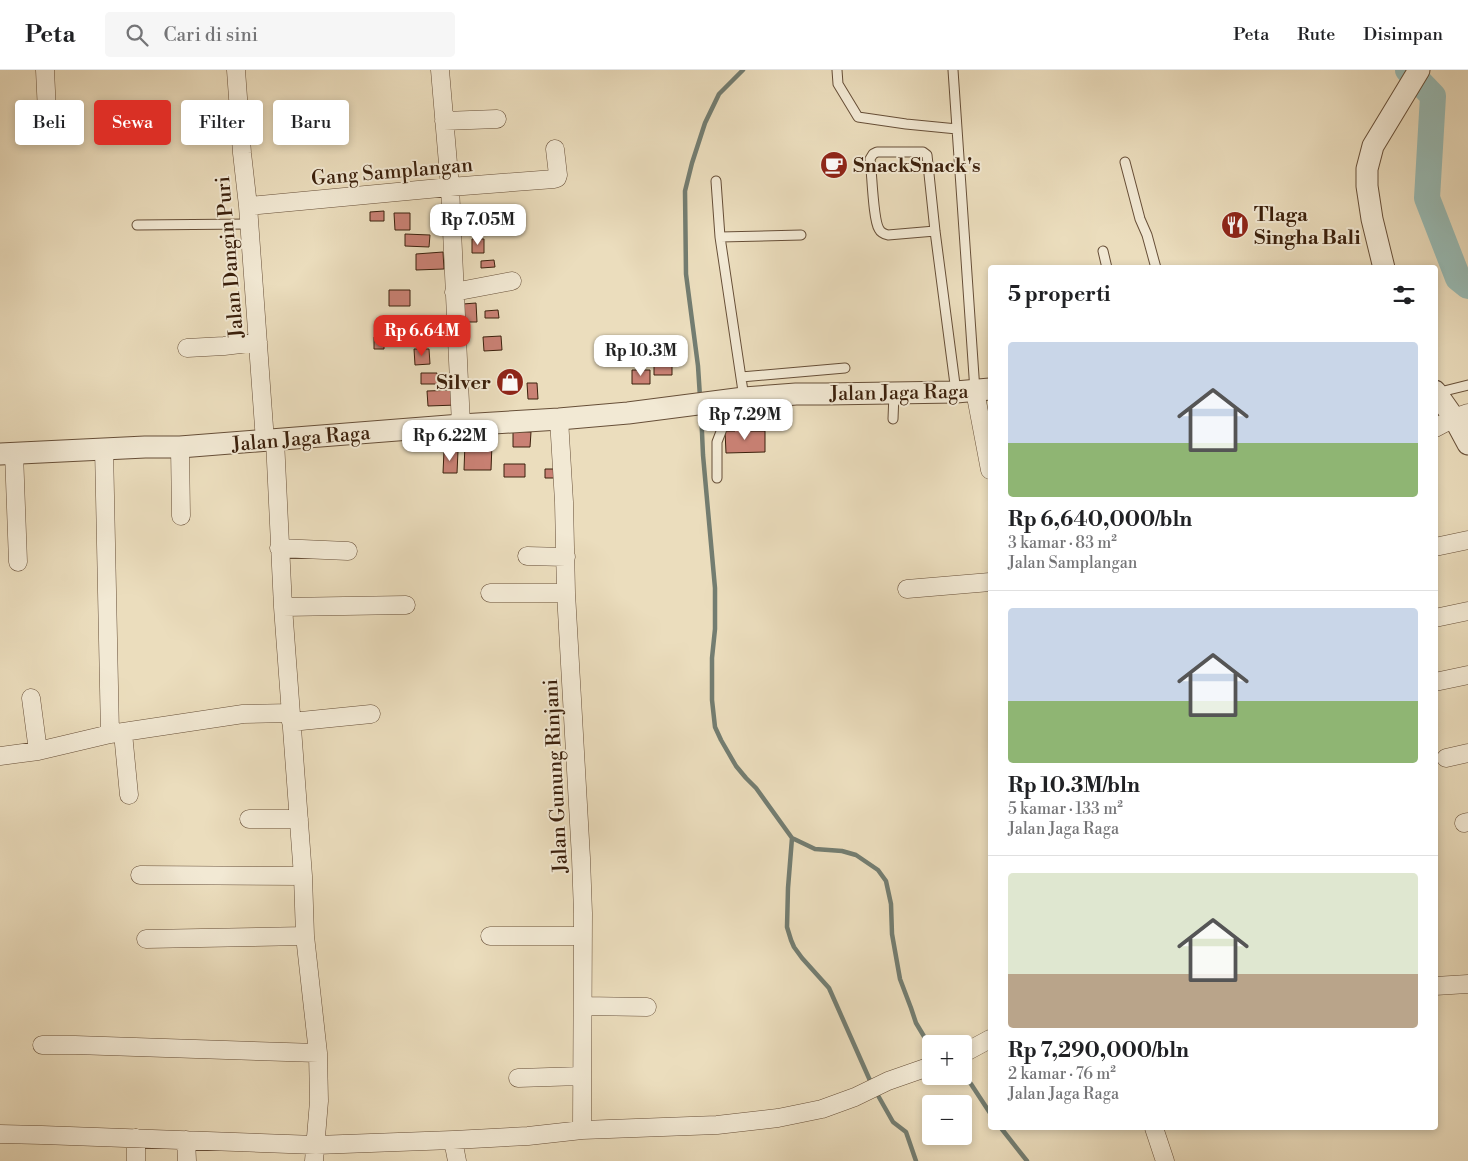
<!DOCTYPE html>
<html lang="id">
<head>
<meta charset="utf-8">
<style>
	:root { --surface:#fff; --page:#f6f6f6; --text:#202124; --muted:#757577; --line:#e0e0e0; --accent:#d93025 }
	body { margin:0; font-family:"Libre Bodoni",serif; background:var(--page); color:var(--text); height:100vh; display:flex; flex-direction:column; font-size:19px; white-space:nowrap }
	* { box-sizing:border-box; margin:0 }
	p { font-size:16px; color:var(--muted) }
	.icon { flex:none; width:28px; height:28px; fill:none; stroke:currentColor; stroke-width:2; stroke-linecap:round; stroke-linejoin:round }
	.map { position:relative; flex:1; overflow:hidden }
	.sheet { position:absolute; left:988px; top:195px; width:450px; height:865px; display:flex; flex-direction:column; background:var(--surface); border-radius:5px; box-shadow:0 2px 8px #0003 }
	.sheet>* { flex:none }
	.hud { position:absolute; left:15px; top:30px; width:475px; height:45px; display:flex; gap:10px }
	.controls { position:absolute; left:922px; top:965px; display:grid; gap:10px }
	.controls a { display:grid; place-items:center; width:50px; height:50px; border-radius:5px; background:var(--surface); box-shadow:0 2px 8px #0003; font-size:25px }
	.price { position:absolute; translate:-50% -42px; padding:0 11px; border-radius:10px; background:#fff; color:#222; font-size:16px; line-height:32px; filter:drop-shadow(0 1px 2px #0008) }
	.price::after { content:''; position:absolute; left:50%; top:30px; width:15px; height:11px; margin-left:-8px; background:inherit; clip-path:polygon(0 0,100% 0,50% 100%) }
	.price.active { background:var(--accent); color:#fff }
	ul { padding:0; list-style:none }
	li { display:grid; align-content:center; gap:10px; height:265px; padding:0 20px }
	li+li { border-top:1px solid var(--line) }
	li span { display:grid; place-items:center; height:155px; border-radius:5px; color:#555 }
	li>.icon { margin-inline-start:auto }
	span .icon { width:90px; height:90px; fill:#fffc; stroke-width:1 }
	li b { font-size:21px }
	h2 { display:flex; justify-content:space-between; align-items:center; height:60px; padding:0 20px; font-size:21px }
	.chip { padding:0 18px; border-radius:5px; background:var(--surface); box-shadow:0 2px 8px #0003; font-size:18px; line-height:45px }
	.chip.active { background:var(--accent); color:#fff }
	header { display:flex; align-items:center; gap:30px; box-sizing:border-box; height:70px; padding:0 25px; background:var(--surface); border-bottom:1px solid var(--line) }
	header strong { font-size:24px }
	nav { display:flex; gap:28px; margin-inline-start:auto; font-size:18px }
	.search { width:350px; height:45px; background:var(--page); display:flex; align-items:center; gap:12px; box-sizing:border-box; padding:0 18px; border-radius:5px; color:var(--muted); font-size:19px }
	.map>svg:first-child { display:block }
	.lines { fill:none; stroke-linecap:round; stroke-linejoin:round }
	.stream { stroke:#737d71; stroke-width:4.5 }
	.river { stroke:#98bbb5; stroke-width:26 }
	.building { fill:#c98174; stroke:#3b200c }
	.service-casing { stroke:#674f38; stroke-width:11 }
	.minor-casing { stroke:#674f38; stroke-width:19 }
	.tertiary-casing { stroke:#674f38; stroke-width:23 }
	.service { stroke:#f2e9d4; stroke-width:9 }
	.minor { stroke:#f2e9d4; stroke-width:18 }
	.tertiary { stroke:#f2e9d4; stroke-width:21 }
	.labels { text-anchor:middle; stroke-width:4; stroke-linejoin:round; paint-order:stroke }
	.poi-label { font-size:20px; font-weight:bold; fill:#3b200c; stroke:#f2e9d4; text-anchor:start }
	.street-label { font-size:20px; fill:#3b200c; stroke:#f2e9d4 }
</style>
</head>
<body>
<header>
<strong>Peta</strong>
<div class="search"><svg class="icon" aria-label="search" viewBox="0 0 24 24"><circle cx="10" cy="10" r="6"/><path d="M15 15l6 6"/></svg>Cari di sini</div>
<nav><a>Peta</a><a>Rute</a><a>Disimpan</a></nav>
</header>
<div class="map">
<svg width="1468" height="1091" viewBox="0 0 1468 1091">
	<rect width="100%" height="100%" fill="#ebddbd"/>
	<filter id="stains"><feTurbulence type="fractalNoise" baseFrequency=".004" numOctaves="4"/><feColorMatrix values="0 0 0 0 .2 0 0 0 0 .09 0 0 0 0 .02 0 0 0 .5 -.17"/></filter>
	<radialGradient id="worn" r=".72"><stop offset=".6" stop-color="#630" stop-opacity="0"/><stop offset="1" stop-color="#630" stop-opacity=".3"/></radialGradient>
	<g class="lines">
		<path class="stream" d="M 700,327 L 698,296 L 686,204 L 685,121 L 692,93 L 705,53 L 719,24 L 743,0
			M 701,340 L 703,385 L 715,518 L 715,559 L 712,588 L 712,630 L 715,657 L 721,670 L 736,696 L 746,708 L 756,718 L 792,768 L 815,779 L 842,781 L 856,785 L 878,800 L 886,811 L 891,834 L 892,864 L 900,909 L 911,938 L 916,953 L 931,978
			M 792,768 L 788,818 L 787,857 L 791,870 L 794,877 L 802,888 L 829,918 L 872,1015
			M 964,1006 L 971,1014 L 990,1043
			M 876,1022 L 893,1052 L 906,1062 L 916,1091
			M 1001,1058 L 1027,1091"/>
		<path class="river" d="M 1408,0 L 1433,26 L 1427,128 L 1458,208 L 1468,216"/>
	</g>
	<path class="building" d="M 384,141 L 384,151 L 370,151 L 370,142 Z
		M 394,143 L 410,143 L 410,160 L 395,160 Z
		M 405,164 L 430,165 L 429,177 L 405,176 Z
		M 472,169 L 484,169 L 484,183 L 472,183 Z
		M 443,182 L 444,199 L 416,200 L 416,184 Z
		M 494,190 L 495,197 L 481,198 L 481,191 Z
		M 389,220 L 410,220 L 410,236 L 389,236 Z
		M 476,233 L 477,252 L 464,252 L 463,234 Z
		M 498,240 L 499,248 L 485,248 L 485,241 Z
		M 501,266 L 502,280 L 484,281 L 483,267 Z
		M 374,267 L 384,267 L 384,279 L 374,279 Z
		M 654,275 L 672,275 L 672,305 L 654,305 Z
		M 414,279 L 429,279 L 430,294 L 415,295 Z
		M 632,300 L 650,300 L 650,314 L 632,314 Z
		M 421,303 L 437,303 L 438,314 L 421,314 Z
		M 527,313 L 537,313 L 538,329 L 528,329 Z
		M 457,320 L 457,335 L 428,336 L 427,321 Z
		M 748,356 L 748,361 L 765,361 L 765,382 L 726,383 L 725,361 L 735,361 L 735,357 Z
		M 513,361 L 531,362 L 530,377 L 513,377 Z
		M 473,369 L 485,369 L 485,374 L 492,374 L 491,400 L 464,400 L 465,373 L 473,374 Z
		M 444,381 L 458,381 L 457,403 L 443,403 Z
		M 504,394 L 525,394 L 525,407 L 504,407 Z
		M 545,399 L 559,399 L 558,408 L 545,408 Z"/>
	<g class="lines">
		<g class="service-casing">
			<path id="service" d="M 837,0 L 838,14 L 858,47 L 906,54 L 957,59
				M 953,0 L 975,321
				M 1125,92 L 1140,149 L 1147,165 L 1156,198
				M 716,111 L 720,167 L 744,328
				M 137,155 L 249,154
				M 935,161 L 888,165 C 884,164 881,163 879,159 C 873,150 872,102 870,89 L 873,84 L 877,82 L 923,82 L 927,85 L 935,161 L 956,322
				M 720,167 L 801,165
				M 1103,181 L 1107,198
				M 741,307 L 845,298
				M 1436,323 L 1468,315
				M 893,349 L 894,323
				M 717,408 L 717,372 L 722,359 L 727,352 L 732,330"/>
		</g>
		<g class="minor-casing">
			<path id="minor" d="M 45,0 L 47,42
				M 236,0 L 242,83 L 248,136 L 265,371
				M 440,0 L 450,117 L 461,355
				M 444,51 L 497,49
				M 248,136 L 450,117 L 554,109 L 557,108 L 558,105 L 555,79
				M 454,222 L 512,211
				M 187,278 L 224,276 L 258,272
				M 975,321 L 990,400
				M 559,349 L 564,432 L 566,523 L 581,788 L 583,843 L 582,1060
				M 1435,358 L 1454,348 L 1468,343
				M 275,370 L 283,537 L 303,806 L 305,866 L 318,983 L 319,1031 L 314,1091
				M 180,377 L 181,446
				M 104,378 L 110,664
				M 14,383 L 18,492
				M 1435,477 L 1468,470
				M 279,478 L 348,481
				M 527,486 L 566,487
				M 907,519 L 990,512
				M 490,523 L 566,523
				M 283,537 L 406,535
				M 1435,548 L 1468,541
				M 1435,612 L 1468,605
				M 31,628 L 38,681
				M 291,652 L 371,644
				M 123,663 L 129,725
				M 0,686 L 38,681 L 110,664 L 243,644 L 291,643
				M 1446,688 L 1468,683
				M 249,749 L 299,749
				M 1464,753 L 1468,752
				M 140,805 L 303,806
				M 490,866 L 583,866
				M 146,869 L 305,866
				M 1435,916 L 1468,914
				M 583,936 L 647,937
				M 42,975 L 75,975 L 318,983
				M 964,983 L 990,969
				M 518,1008 L 581,1006
				M 1154,1058 L 1165,1091
				M 0,1064 L 42,1065 L 316,1075 L 453,1070 L 528,1066 L 582,1060 L 717,1055 L 778,1048 L 822,1039 L 855,1027 L 888,1011 L 931,996
				M 186,1070 L 187,1091
				M 453,1070 L 457,1091
				M 136,1091 L 136,1068"/>
		</g>
		<g class="tertiary-casing">
			<path id="tertiary" d="M 1384,198 L 1372,149 L 1367,116 L 1367,99 L 1373,76 L 1419,0
				M 1435,321 L 1454,348 L 1468,374
				M 0,384 L 145,377 L 180,377 L 461,355 L 559,349 L 628,343 L 744,328 L 796,324 L 826,324 L 956,322 L 990,319"/>
		</g>
		<use href="#service" class="service"/>
		<use href="#minor" class="minor"/>
		<use href="#tertiary" class="tertiary"/>
	</g>
	<defs>
		<g id="cafe-disc" transform="scale(1.4375)"><circle r="9.5" fill="#8f2418" stroke="#f2e9d4"/><path d="M-5.5-4.5H6V0H3Q3 3.5 0 3.5H-2.5Q-5.5 3.5-5.5 0ZM3-3.2v2h1.7v-2ZM-6 4.5H4V6H-6Z" fill="#fff"/></g>
		<g id="restaurant-disc" transform="scale(1.4375)"><circle r="9.5" fill="#8f2418" stroke="#f2e9d4"/><path d="M-5-6h1v4h1v-4h1v4h1v-4h1v5L-1.5 .5V6h-2V.5L-5-1ZM5-6V6H3V1.5H1.5Q1.5-4 5-6Z" fill="#fff"/></g>
		<g id="shop-disc" transform="scale(1.4375)"><circle r="9.5" fill="#8f2418" stroke="#f2e9d4"/><path d="M-5-2.5h2.3a2.7 3.5 0 0 1 5.4 0H5L5.5 6h-11ZM-1.5-2.5h3a1.5 2.3 0 0 0-3 0Z" fill="#fff"/></g>
	</defs>
	<g fill-rule="evenodd">
		<use href="#cafe-disc" x="834" y="95"/>
		<use href="#restaurant-disc" x="1235" y="155"/>
		<use href="#shop-disc" x="510" y="312"/>
	</g>
	<g class="labels">
		<g class="poi-label">
			<text x="853" y="102">SnackSnack's</text>
			<text x="1254" y="151">Tlaga<tspan x="1254" dy="23">Singha Bali</tspan></text>
			<text x="491" y="319" text-anchor="end">Silver</text>
		</g>
		<g class="street-label">
			<text transform="translate(392 101) rotate(-5)" y="7">Gang Samplangan</text>
			<text transform="translate(229 187) rotate(-95)" y="7">Jalan Dangin Puri</text>
			<text transform="translate(899 322) rotate(-1)" y="7">Jalan Jaga Raga</text>
			<text transform="translate(301 368) rotate(-5)" y="7">Jalan Jaga Raga</text>
			<text transform="translate(555 706) rotate(-93)" y="7">Jalan Gunung Rinjani</text>
		</g>
	</g>
	<rect width="100%" height="100%" filter="url(#stains)"/>
	<rect width="100%" height="100%" fill="url(#worn)"/>
</svg>
<div class="controls">
<a>+</a>
<a>−</a>
</div>
<b class="price" style="left:478px;top:176px">Rp 7.05M</b>
<b class="price active" style="left:422px;top:287px">Rp 6.64M</b>
<b class="price" style="left:641px;top:307px">Rp 10.3M</b>
<b class="price" style="left:745px;top:371px">Rp 7.29M</b>
<b class="price" style="left:450px;top:392px">Rp 6.22M</b>
<div class="hud">
<a class="chip">Beli</a>
<a class="chip active">Sewa</a>
<a class="chip">Filter</a>
<a class="chip">Baru</a>
</div>
<section class="sheet">
<h2>5 properti<svg class="icon" aria-label="filters" viewBox="0 0 24 24"><path d="M4 7h16M4 17h16"/><circle cx="9" cy="7" r="2"/><circle cx="15" cy="17" r="2"/></svg></h2>
<ul>
<li><span style="background:linear-gradient(#c9d6e8 65%,#8fb573 0)"><svg class="icon" aria-label="home" viewBox="0 0 24 24"><path d="M3 11l9-7 9 7M6 9v11h12V9"/></svg></span><div><b>Rp 6,640,000/bln</b><p>3 kamar · 83 m²</p><p>Jalan Samplangan</p></div></li>
<li><span style="background:linear-gradient(#c9d6e8 60%,#8fb573 0)"><svg class="icon" aria-label="home" viewBox="0 0 24 24"><path d="M3 11l9-7 9 7M6 9v11h12V9"/></svg></span><div><b>Rp 10.3M/bln</b><p>5 kamar · 133 m²</p><p>Jalan Jaga Raga</p></div></li>
<li><span style="background:linear-gradient(#dfe7d0 65%,#b9a48a 0)"><svg class="icon" aria-label="home" viewBox="0 0 24 24"><path d="M3 11l9-7 9 7M6 9v11h12V9"/></svg></span><div><b>Rp 7,290,000/bln</b><p>2 kamar · 76 m²</p><p>Jalan Jaga Raga</p></div></li>
</ul>
</section>
</div>
</body>
</html>
